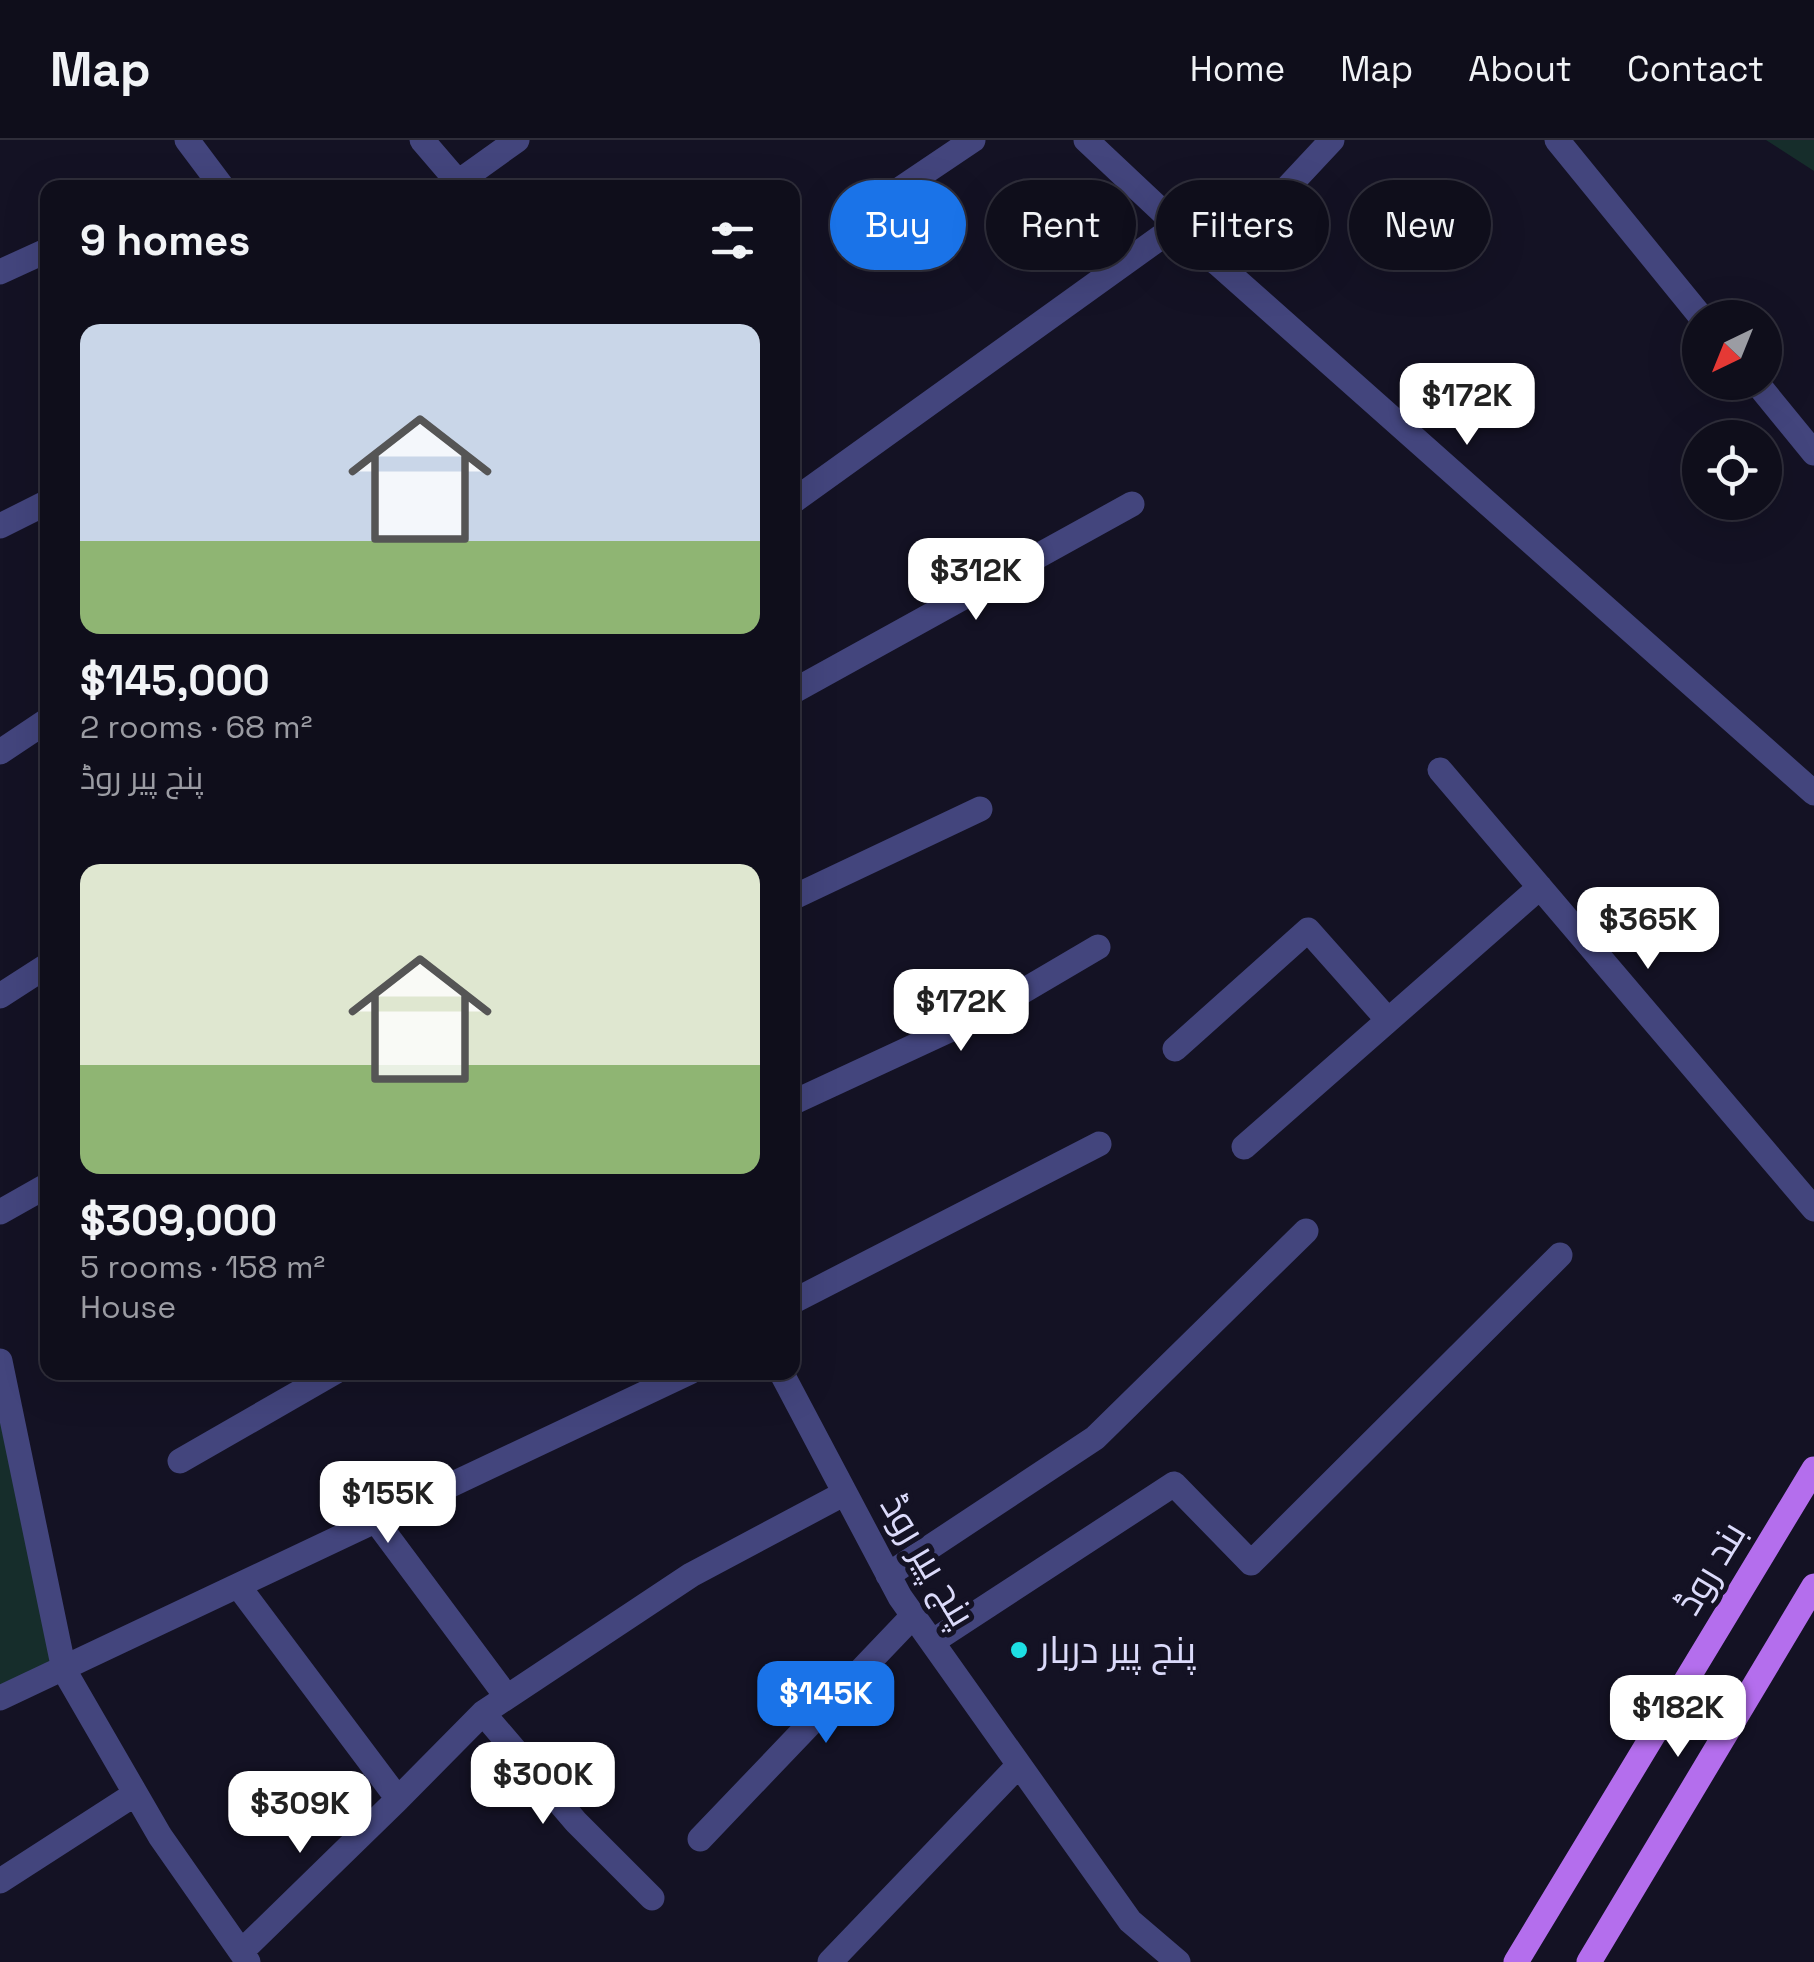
<!DOCTYPE html>
<html lang="en">
<head>
<meta charset="utf-8">
<style>
	:root { --surface:#0f0e1b; --page:#1d1c28; --text:#f1f3f6; --muted:#9b9ca3; --line:#2f2e3a; --accent:#1a73e8 }
	body { margin:0; font-family:"Space Grotesk",Cairo,sans-serif; background:var(--page); color:var(--text); height:100vh; display:flex; flex-direction:column; font-size:38px; white-space:nowrap }
	* { box-sizing:border-box; margin:0 }
	p { font-size:32px; color:var(--muted) }
	.icon { flex:none; width:55px; height:55px; fill:none; stroke:currentColor; stroke-width:2; stroke-linecap:round; stroke-linejoin:round }
	.map { position:relative; flex:1; overflow:hidden }
	.panel { position:absolute; left:40px; top:40px; width:760px; height:1200px; display:flex; flex-direction:column; background:var(--surface); border-radius:20px; box-shadow:0 10px 40px #0002,0 0 0 2px var(--line) }
	.panel>* { flex:none }
	.banner { position:absolute; left:830px; top:40px; width:832px; height:90px; display:flex; gap:20px }
	.needle { width:65px; rotate:223deg }
	.buttons { position:absolute; left:1682px; top:160px; display:grid; gap:20px }
	.buttons a { display:grid; place-items:center; width:100px; height:100px; border-radius:50%; background:var(--surface); box-shadow:0 10px 40px #0002,0 0 0 2px var(--line); font-size:50px }
	.price { position:absolute; translate:-50% -85px; padding:0 22px; border-radius:20px; background:#fff; color:#222; font-size:32px; line-height:65px; filter:drop-shadow(0 2px 5px #0008) }
	.price::after { content:''; position:absolute; left:50%; top:60px; width:30px; height:22px; margin-left:-15px; background:inherit; clip-path:polygon(0 0,100% 0,50% 100%) }
	.price.current { background:var(--accent); color:#fff }
	ul { padding:0; list-style:none }
	li { display:grid; align-content:center; gap:20px; height:530px; padding:0 40px }
	li span { display:grid; place-items:center; height:310px; border-radius:20px; color:#555 }
	li>.icon { margin-inline-start:auto }
	span .icon { width:180px; height:180px; fill:#fffc; stroke-width:1 }
	li b { font-size:42px }
	h2 { display:flex; justify-content:space-between; align-items:center; height:120px; padding:0 40px; font-size:42px }
	.chip { padding:0 35px; border-radius:45px; background:var(--surface); box-shadow:0 10px 40px #0002,0 0 0 2px var(--line); font-size:35px; line-height:90px }
	.chip.current { background:var(--accent); color:#fff }
	header { display:flex; align-items:center; gap:60px; box-sizing:border-box; height:140px; padding:0 50px; background:var(--surface); border-bottom:2px solid var(--line) }
	header strong { font-size:48px }
	nav { display:flex; gap:55px; margin-inline-start:auto; font-size:35px }
	.map>svg:first-child { display:block }
	.green { fill:#162d2b }
	.lines { fill:none; stroke-linecap:round; stroke-linejoin:round }
	.minor { stroke:#43457d; stroke-width:25 }
	.major { stroke:#b46eed; stroke-width:25 }
	.poi-dot { fill:#1ddfe3; stroke:#141224; stroke-width:4 }
	.labels { text-anchor:middle; stroke-width:10; stroke-linejoin:round; paint-order:stroke }
	.street-label { font-size:38px; fill:#dbdafa; stroke:#141224 }
	.poi-label { font-size:38px; fill:#dbdafa; stroke:#141224; text-anchor:start }
</style>
</head>
<body>
<header>
<strong>Map</strong>
<nav><a>Home</a><a>Map</a><a>About</a><a>Contact</a></nav>
</header>
<div class="map">
<svg width="1814" height="1822" viewBox="0 0 1814 1822">
	<rect width="100%" height="100%" fill="#141224"/>
	<path class="green" d="M 1766,0 L 1814,0 L 1814,31 Z
		M 0,1221 L 64,1530 L 0,1559 Z"/>
	<g class="lines">
		<path class="minor" d="M 187,0 L 223,48
			M 422,0 L 458,42
			M 1086,0 L 1217,123 L 1814,653
			M 1557,0 L 1702,178
			M 450,48 L 517,0
			M 863,74 L 973,0
			M 1217,123 L 1332,0
			M 0,132 L 48,110
			M 1756,242 L 1814,313
			M 792,362 L 1179,84
			M 0,386 L 48,362
			M 792,552 L 1132,364
			M 0,612 L 48,580
			M 1440,630 L 1814,1069
			M 792,758 L 980,669
			M 0,856 L 48,825
			M 1175,909 L 1308,790 L 1388,880
			M 792,963 L 984,874 L 1098,807
			M 1244,1007 L 1540,747
			M 0,1072 L 48,1045
			M 792,1162 L 1099,1004
			M 0,1221 L 64,1530 L 160,1696 L 248,1822
			M 781,1232 L 900,1457 L 1130,1781 L 1178,1822
			M 180,1321 L 335,1232
			M 376,1381 L 507,1557
			M 888,1435 L 1095,1298 L 1306,1091
			M 239,1447 L 398,1659 L 483,1573 L 691,1435 L 845,1353
			M 932,1502 L 1174,1344 L 1251,1423 L 1560,1115
			M 0,1558 L 690,1232
			M 483,1573 L 576,1682 L 652,1758
			M 700,1699 L 913,1476
			M 0,1741 L 135,1654
			M 241,1812 L 398,1659
			M 830,1822 L 1019,1625"/>
		<path class="major" d="M 1516,1822 L 1814,1329
			M 1589,1822 L 1814,1446"/>
	</g>
	<circle class="poi-dot" cx="1019" cy="1510" r="10"/>
	<g class="labels">
		<g class="street-label">
			<text transform="translate(928 1420) rotate(59)" y="13">پنج پیر روڈ</text>
			<text transform="translate(1710 1428) rotate(-59)" y="13">بند روڈ</text>
		</g>
		<g class="poi-label">
			<text x="1039" y="1523">پنج پیر دربار</text>
		</g>
	</g>
</svg>
<div class="buttons">
<a><svg class="needle" viewBox="-14 -14 28 28"><path d="M0-13l5 13h-10z" fill="#e53935"/><path d="M0 13l5-13h-10z" fill="#9b9ca3"/></svg></a>
<a><svg class="icon" aria-label="locate" viewBox="0 0 24 24"><circle cx="12" cy="12" r="6"/><path d="M12 2v4M12 18v4M2 12h4M18 12h4"/></svg></a>
</div>
<b class="price" style="left:1467px;top:308px">$172K</b>
<b class="price" style="left:976px;top:483px">$312K</b>
<b class="price" style="left:1648px;top:832px">$365K</b>
<b class="price" style="left:961px;top:914px">$172K</b>
<b class="price" style="left:388px;top:1406px">$155K</b>
<b class="price current" style="left:826px;top:1606px">$145K</b>
<b class="price" style="left:1678px;top:1620px">$182K</b>
<b class="price" style="left:543px;top:1687px">$300K</b>
<b class="price" style="left:300px;top:1716px">$309K</b>
<div class="banner">
<a class="chip current">Buy</a>
<a class="chip">Rent</a>
<a class="chip">Filters</a>
<a class="chip">New</a>
</div>
<section class="panel">
<h2>9 homes<svg class="icon" aria-label="filters" viewBox="0 0 24 24"><path d="M4 7h16M4 17h16"/><circle cx="9" cy="7" r="2"/><circle cx="15" cy="17" r="2"/></svg></h2>
<ul>
<li><span style="background:linear-gradient(#c9d6e8 70%,#8fb573 0)"><svg class="icon" aria-label="home" viewBox="0 0 24 24"><path d="M3 11l9-7 9 7M6 9v11h12V9"/></svg></span><div><b>$145,000</b><p>2 rooms · 68 m²</p><p>پنج پیر روڈ</p></div></li>
<li><span style="background:linear-gradient(#dfe7d0 65%,#8fb573 0)"><svg class="icon" aria-label="home" viewBox="0 0 24 24"><path d="M3 11l9-7 9 7M6 9v11h12V9"/></svg></span><div><b>$309,000</b><p>5 rooms · 158 m²</p><p>House</p></div></li>
</ul>
</section>
</div>
</body>
</html>
